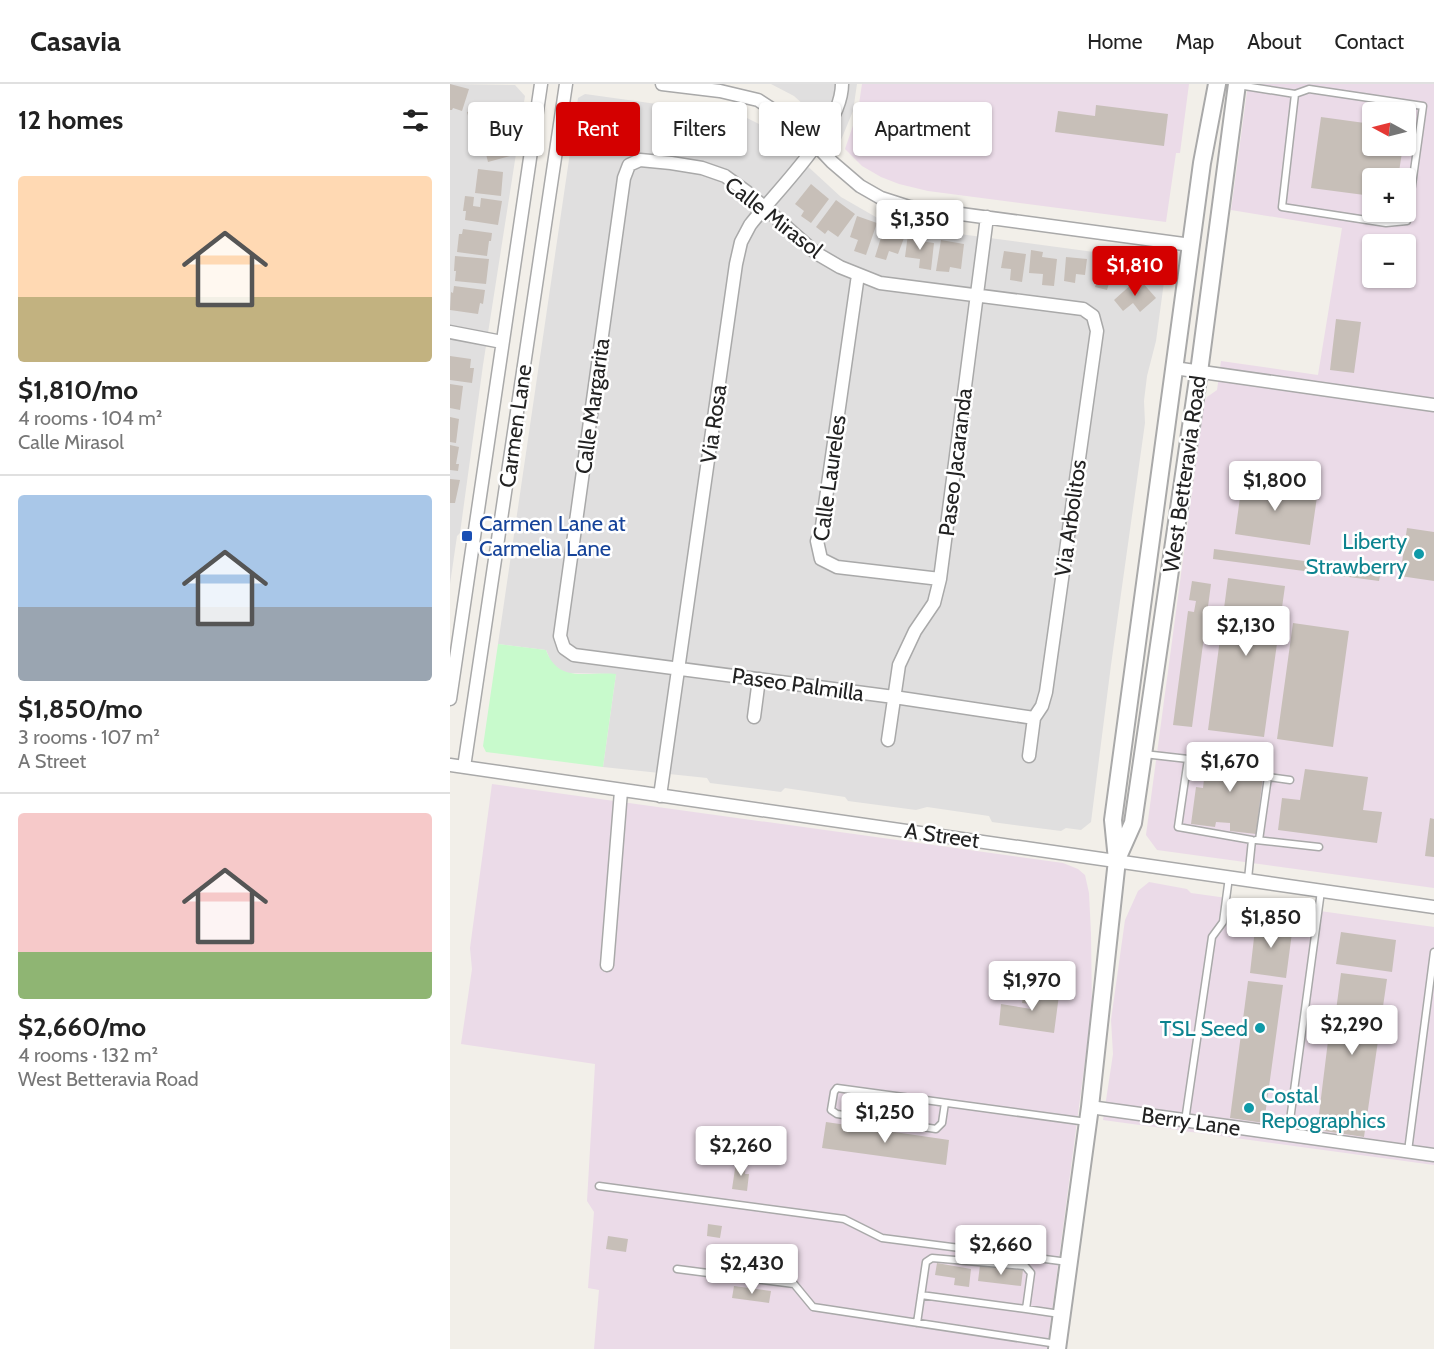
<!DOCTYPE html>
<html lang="en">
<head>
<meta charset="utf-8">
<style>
	:root { --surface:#fff; --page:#f2f2f2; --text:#222; --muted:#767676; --line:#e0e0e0; --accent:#d40000 }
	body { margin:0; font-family:Cabin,sans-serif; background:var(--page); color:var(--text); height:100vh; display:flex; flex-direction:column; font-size:22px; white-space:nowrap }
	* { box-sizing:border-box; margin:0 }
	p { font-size:20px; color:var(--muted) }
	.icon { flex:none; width:33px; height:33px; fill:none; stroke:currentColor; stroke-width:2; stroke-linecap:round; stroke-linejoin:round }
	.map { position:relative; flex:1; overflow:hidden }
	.side { display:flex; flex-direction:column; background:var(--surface); width:450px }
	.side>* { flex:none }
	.guide { position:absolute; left:18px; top:18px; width:570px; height:54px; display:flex; gap:12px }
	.needle { width:39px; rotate:277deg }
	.controls { position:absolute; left:912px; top:18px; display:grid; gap:12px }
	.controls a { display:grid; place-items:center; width:54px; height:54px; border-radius:6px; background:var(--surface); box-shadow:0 2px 4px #0004; font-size:30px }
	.price { position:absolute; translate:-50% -51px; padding:0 14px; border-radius:6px; background:#fff; color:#222; font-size:20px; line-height:39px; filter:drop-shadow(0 2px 3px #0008) }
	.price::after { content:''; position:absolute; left:50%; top:36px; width:18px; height:14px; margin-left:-9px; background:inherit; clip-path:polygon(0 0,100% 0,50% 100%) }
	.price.active { background:var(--accent); color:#fff }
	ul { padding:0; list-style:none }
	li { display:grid; align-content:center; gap:12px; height:318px; padding:0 18px }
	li+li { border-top:2px solid var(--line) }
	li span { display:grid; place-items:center; height:186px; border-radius:6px; color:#555 }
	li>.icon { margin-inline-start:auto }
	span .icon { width:108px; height:108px; fill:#fffc; stroke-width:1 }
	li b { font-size:26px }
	h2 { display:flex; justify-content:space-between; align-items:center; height:72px; padding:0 18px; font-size:26px }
	.pill { padding:0 21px; border-radius:6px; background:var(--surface); box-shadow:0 2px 4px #0004; font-size:21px; line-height:54px }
	.pill.active { background:var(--accent); color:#fff }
	header { display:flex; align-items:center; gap:36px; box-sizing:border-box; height:84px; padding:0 30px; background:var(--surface); border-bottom:2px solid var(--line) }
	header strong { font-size:28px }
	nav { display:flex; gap:33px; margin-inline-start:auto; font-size:21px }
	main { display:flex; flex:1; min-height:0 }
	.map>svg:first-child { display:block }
	.residential { fill:#e0dfdf }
	.industrial { fill:#ebdbe8; fill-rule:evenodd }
	.park { fill:#c8facc }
	.building { fill:#c7bfb8 }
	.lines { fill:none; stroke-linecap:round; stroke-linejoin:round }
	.service-casing { stroke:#a9a9a9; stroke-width:9 }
	.minor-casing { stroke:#a9a9a9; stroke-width:15 }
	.tertiary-casing { stroke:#a9a9a9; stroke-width:20 }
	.service { stroke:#fff; stroke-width:6 }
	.minor { stroke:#fff; stroke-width:12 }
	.tertiary { stroke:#fff; stroke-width:16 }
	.transit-dot { fill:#1a4fb4; stroke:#fff; stroke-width:2 }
	.culture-dot { fill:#0f9aa8; stroke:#fff; stroke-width:2 }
	.labels { text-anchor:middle; stroke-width:5; stroke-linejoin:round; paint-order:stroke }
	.street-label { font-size:22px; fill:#222; stroke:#fff }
	.transit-label { font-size:22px; fill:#164399; stroke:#fff; text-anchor:start }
	.culture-label { font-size:22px; fill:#0d838f; stroke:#fff; text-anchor:end }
</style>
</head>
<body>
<header>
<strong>Casavia</strong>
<nav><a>Home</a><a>Map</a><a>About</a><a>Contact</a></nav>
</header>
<main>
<section class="side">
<h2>12 homes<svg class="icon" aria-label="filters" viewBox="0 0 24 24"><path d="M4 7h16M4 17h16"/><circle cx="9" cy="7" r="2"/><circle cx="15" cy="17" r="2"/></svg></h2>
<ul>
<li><span style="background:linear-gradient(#ffd9b3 65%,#c2b280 0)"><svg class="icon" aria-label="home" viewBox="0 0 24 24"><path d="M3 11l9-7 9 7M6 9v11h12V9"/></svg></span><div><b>$1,810/mo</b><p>4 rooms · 104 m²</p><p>Calle Mirasol</p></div></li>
<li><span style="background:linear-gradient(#a9c7e8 60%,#9aa5b1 0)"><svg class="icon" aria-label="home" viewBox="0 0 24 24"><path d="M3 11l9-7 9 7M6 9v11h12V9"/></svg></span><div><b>$1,850/mo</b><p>3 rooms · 107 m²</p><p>A Street</p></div></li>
<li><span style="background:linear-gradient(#f6c9c9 75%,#8fb573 0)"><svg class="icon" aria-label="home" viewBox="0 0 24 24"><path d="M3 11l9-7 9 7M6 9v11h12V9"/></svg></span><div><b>$2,660/mo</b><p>4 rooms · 132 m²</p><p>West Betteravia Road</p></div></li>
</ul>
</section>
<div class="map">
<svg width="984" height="1265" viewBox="0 0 984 1265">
	<rect width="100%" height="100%" fill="#f2efe9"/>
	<path class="residential" d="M 0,0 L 65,1 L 75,12 L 33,281 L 10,449 L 7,452 L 0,500 Z
		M 321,0 L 407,0 L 403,27 L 391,56 L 365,29 L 355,22 L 344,12 Z
		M 135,10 L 293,32 L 315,43 L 391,113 L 431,136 L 457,143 L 711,177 L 716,183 L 706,257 L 697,292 L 694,317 L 695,339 L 661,581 L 641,738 L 631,746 L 616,744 L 611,747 L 542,738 L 539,732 L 477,723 L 466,726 L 398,717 L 395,713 L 335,704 L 331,708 L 260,699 L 257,694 L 153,683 L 166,590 L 117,589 L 106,584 L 101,578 L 96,566 L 48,560 L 128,14 Z"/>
	<path class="industrial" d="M 412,0 L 739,0 L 730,69 L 726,69 L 716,138 L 478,107 L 449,100 L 431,93 L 412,82 L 395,65 L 408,27 Z
		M 798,0 L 984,0 L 984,804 L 707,766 L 696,751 L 754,319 L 757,313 L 767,306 L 771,277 L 868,291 L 892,144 L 781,126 ZM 922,28 L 956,28 L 956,62 L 922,62 ZM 922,94 L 956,94 L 956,128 L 922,128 ZM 922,160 L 956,160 L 956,194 L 922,194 Z
		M 42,700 L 613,779 L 628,785 L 635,791 L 639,809 L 641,850 L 642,924 L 597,1265 L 144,1265 L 149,1206 L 138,1204 L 144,1128 L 137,1117 L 145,980 L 11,960 L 22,885 L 20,864 Z
		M 699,798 L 737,805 L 741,809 L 984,843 L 984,1081 L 653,1036 L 663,970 L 661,936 L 675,836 L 688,807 Z"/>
	<path class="park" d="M 48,560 L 96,566 C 108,600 138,587 166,590 L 153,683 L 36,668 L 33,662 Z"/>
	<path class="building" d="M 0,0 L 19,5 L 12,27 L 3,24 L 2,26 L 0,26 Z
		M 40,21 L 47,44 L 28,50 L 26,40 L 21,42 L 17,28 Z
		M 646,21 L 718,30 L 714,62 L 605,48 L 608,27 L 645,32 Z
		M 871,33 L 922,40 L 922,62 L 953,62 L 948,94 L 922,94 L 922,112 L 861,104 Z
		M 53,49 L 60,72 L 38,78 L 36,70 L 31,71 L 27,56 Z
		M 28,85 L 53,88 L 51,112 L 25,109 Z
		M 361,100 L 379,115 L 361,139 L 351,132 L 354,127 L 345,120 Z
		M 15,112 L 24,113 L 23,122 L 30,123 L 31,114 L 52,117 L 48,141 L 15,136 L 16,127 L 13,127 Z
		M 386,116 L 405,130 L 388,153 L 378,146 L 375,150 L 366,143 Z
		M 407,132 L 427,139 L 416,171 L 404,167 L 408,156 L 400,153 Z
		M 13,145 L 42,149 L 41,157 L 39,157 L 37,172 L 7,168 L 9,150 L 12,150 Z
		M 433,147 L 454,154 L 448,170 L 439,167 L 436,176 L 425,173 Z
		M 458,150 L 470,152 L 470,157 L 484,159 L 481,186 L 469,184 L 470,175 L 455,173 Z
		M 491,156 L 514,160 L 511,185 L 500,183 L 499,188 L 486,187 Z
		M 581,166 L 593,168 L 592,173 L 607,175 L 604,202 L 592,201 L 593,190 L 579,189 Z
		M 554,167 L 576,170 L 572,198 L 560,196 L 561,185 L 551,184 Z
		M 655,169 L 672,174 L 671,176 L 680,179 L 677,192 L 680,193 L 678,201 L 660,196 L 657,206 L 645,203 Z
		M 5,172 L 39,175 L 36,200 L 5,197 L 6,187 L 4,187 Z
		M 616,173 L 637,175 L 635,191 L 626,190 L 625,199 L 614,197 Z
		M 684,198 L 687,202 L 692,198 L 706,214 L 690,228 L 683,219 L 673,227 L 664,216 Z
		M 4,202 L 35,206 L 33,220 L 30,219 L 28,230 L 0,226 L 1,208 L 3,209 Z
		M 886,235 L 911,238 L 904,289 L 880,286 Z
		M 0,272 L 21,275 L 20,284 L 24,284 L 22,299 L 0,296 Z
		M 0,300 L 13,302 L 10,326 L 0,324 Z
		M 0,333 L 9,335 L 6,359 L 0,358 Z
		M 0,361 L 9,363 L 6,380 L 9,380 L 8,387 L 0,386 Z
		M 800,393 L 838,398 L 836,409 L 867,413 L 860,461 L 785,450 L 792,399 Z
		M 0,395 L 10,396 L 5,419 L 0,419 Z
		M 957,444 L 984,448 L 984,497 L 950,492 Z
		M 764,465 L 931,487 L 929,497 L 763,475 Z
		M 778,494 L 835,502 L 814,653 L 758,646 Z
		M 742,497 L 761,500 L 742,643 L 723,641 L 738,527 L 744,528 L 746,517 L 739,516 Z
		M 843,539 L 899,547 L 883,663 L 827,655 Z
		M 757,669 L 815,676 L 806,750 L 780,747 L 780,739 L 766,738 L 765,743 L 741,740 L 746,703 L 753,704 Z
		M 855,685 L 918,693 L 913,726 L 932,728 L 927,759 L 828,746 L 832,714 L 850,716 Z
		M 980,734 L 984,735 L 984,773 L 975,772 Z
		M 806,836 L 843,841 L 836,894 L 800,889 Z
		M 891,848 L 946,856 L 942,888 L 886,880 Z
		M 891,889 L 937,895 L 914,1053 L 867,1046 L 878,957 L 882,957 Z
		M 798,897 L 833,901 L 814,1039 L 780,1034 Z
		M 574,905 L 609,911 L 604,949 L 549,941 L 551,920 L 581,925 L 581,920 L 572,919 Z
		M 376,1038 L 499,1056 L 496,1081 L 372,1064 Z
		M 286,1078 L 296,1079 L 295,1090 L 299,1090 L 297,1107 L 282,1105 Z
		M 258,1140 L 272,1142 L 270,1154 L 257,1152 Z
		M 158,1152 L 178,1155 L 176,1168 L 156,1165 Z
		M 487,1179 L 521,1185 L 519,1203 L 504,1201 L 505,1194 L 485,1191 Z
		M 530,1181 L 573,1186 L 571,1202 L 528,1197 Z
		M 284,1202 L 321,1207 L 319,1219 L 282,1214 Z"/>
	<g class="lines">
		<g class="service-casing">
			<path id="service" d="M 788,1 L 845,10 L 859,5 L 973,22 L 957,137 L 936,139 L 832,123 L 845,10
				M 694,670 L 738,675 L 728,743 L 802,756 L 798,795
				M 806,756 L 869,763
				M 809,756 L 818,693 L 840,696
				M 495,1019 L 492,1039 L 486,1045 L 387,1030 L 381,1026 L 384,1008 L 387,1004 L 637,1038
				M 735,1037 L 762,853 L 773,838 L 779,793
				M 838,1051 L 871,807
				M 958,1067 L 984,868
				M 149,1102 L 394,1135 L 432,1154 L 618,1178
				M 227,1185 L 344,1200 L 363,1223 L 607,1260
				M 471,1211 L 576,1225
				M 467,1239 L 476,1178 L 482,1174 L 575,1182 L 581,1189 L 576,1225 L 610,1230"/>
		</g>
		<g class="minor-casing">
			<path id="minor" d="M 212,0 L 270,7 L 308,16 L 348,42 L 382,78 L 410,102 L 431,114 L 459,123 L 741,161
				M 408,191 L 372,442 L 367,457 L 371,475 L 387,483 L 490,495
				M 0,248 L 52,258
				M 724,284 L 984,321
				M 0,615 L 91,0
				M 304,633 L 309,595
				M 438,656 L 449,581 L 465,547 L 484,519 L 490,495 L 537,133
				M 579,672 L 584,634 L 592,622 L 596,608 L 647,247 L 643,232 L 633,225 L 430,199 L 390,183 L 366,169 L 297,108 L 275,92 L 252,84 L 221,79 L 190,76 L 179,81 L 174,94 L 110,552 L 114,564 L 124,571 L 444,613 L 584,634
				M 0,681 L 984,823
				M 14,683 L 116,0
				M 210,712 L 286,180 L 291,158 L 300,141 C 327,106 392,45 392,0
				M 157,881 L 171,707
				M 640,1023 L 984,1071"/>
		</g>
		<g class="tertiary-casing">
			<path id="tertiary" d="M 667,775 L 683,739 L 749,288 L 787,0
				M 607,1265 L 640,1023 L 667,776 L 663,736 L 752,79 L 767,0"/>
		</g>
		<use href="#service" class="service"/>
		<use href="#minor" class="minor"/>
		<use href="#tertiary" class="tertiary"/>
	</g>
	<rect class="transit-dot" x="11" y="446" width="12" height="12" rx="3"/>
	<g class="culture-dot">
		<circle cx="969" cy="470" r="6"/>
		<circle cx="810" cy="944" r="6"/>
		<circle cx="799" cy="1024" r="6"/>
	</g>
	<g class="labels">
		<g class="street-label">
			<text transform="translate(324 133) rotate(38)" y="8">Calle Mirasol</text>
			<text transform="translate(142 322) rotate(-82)" y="8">Calle Margarita</text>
			<text transform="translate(263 340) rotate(-82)" y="8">Via Rosa</text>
			<text transform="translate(65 342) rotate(-82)" y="8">Carmen Lane</text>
			<text transform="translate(505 378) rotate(-83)" y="8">Paseo Jacaranda</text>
			<text transform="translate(734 390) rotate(-82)" y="8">West Betteravia Road</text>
			<text transform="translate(379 394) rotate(-82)" y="8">Calle Laureles</text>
			<text transform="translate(620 434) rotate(-82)" y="8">Via Arbolitos</text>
			<text transform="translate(348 600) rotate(8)" y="8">Paseo Palmilla</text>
			<text transform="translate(492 751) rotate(8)" y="8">A Street</text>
			<text transform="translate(741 1037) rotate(8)" y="8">Berry Lane</text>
		</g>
		<g class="transit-label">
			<text x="29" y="447">Carmen Lane at<tspan x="29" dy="25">Carmelia Lane</tspan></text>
		</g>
		<g class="culture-label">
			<text x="957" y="465">Liberty<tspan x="957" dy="25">Strawberry</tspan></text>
			<text x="798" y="952">TSL Seed</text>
			<text x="811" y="1019" text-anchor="start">Costal<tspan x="811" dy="25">Repographics</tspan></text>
		</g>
	</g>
</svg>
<div class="controls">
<a><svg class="needle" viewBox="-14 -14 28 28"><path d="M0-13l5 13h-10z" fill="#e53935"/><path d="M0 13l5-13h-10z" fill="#767676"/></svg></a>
<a>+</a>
<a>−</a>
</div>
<b class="price" style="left:470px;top:167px">$1,350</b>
<b class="price active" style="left:685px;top:213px">$1,810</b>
<b class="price" style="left:825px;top:428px">$1,800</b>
<b class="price" style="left:796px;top:573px">$2,130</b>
<b class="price" style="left:780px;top:709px">$1,670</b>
<b class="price" style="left:821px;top:865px">$1,850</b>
<b class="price" style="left:582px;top:928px">$1,970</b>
<b class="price" style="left:902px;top:972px">$2,290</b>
<b class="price" style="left:435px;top:1060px">$1,250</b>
<b class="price" style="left:291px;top:1093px">$2,260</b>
<b class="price" style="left:551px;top:1192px">$2,660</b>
<b class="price" style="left:302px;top:1211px">$2,430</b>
<div class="guide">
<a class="pill">Buy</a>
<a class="pill active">Rent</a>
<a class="pill">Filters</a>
<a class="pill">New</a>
<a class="pill">Apartment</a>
</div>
</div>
</main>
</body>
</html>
